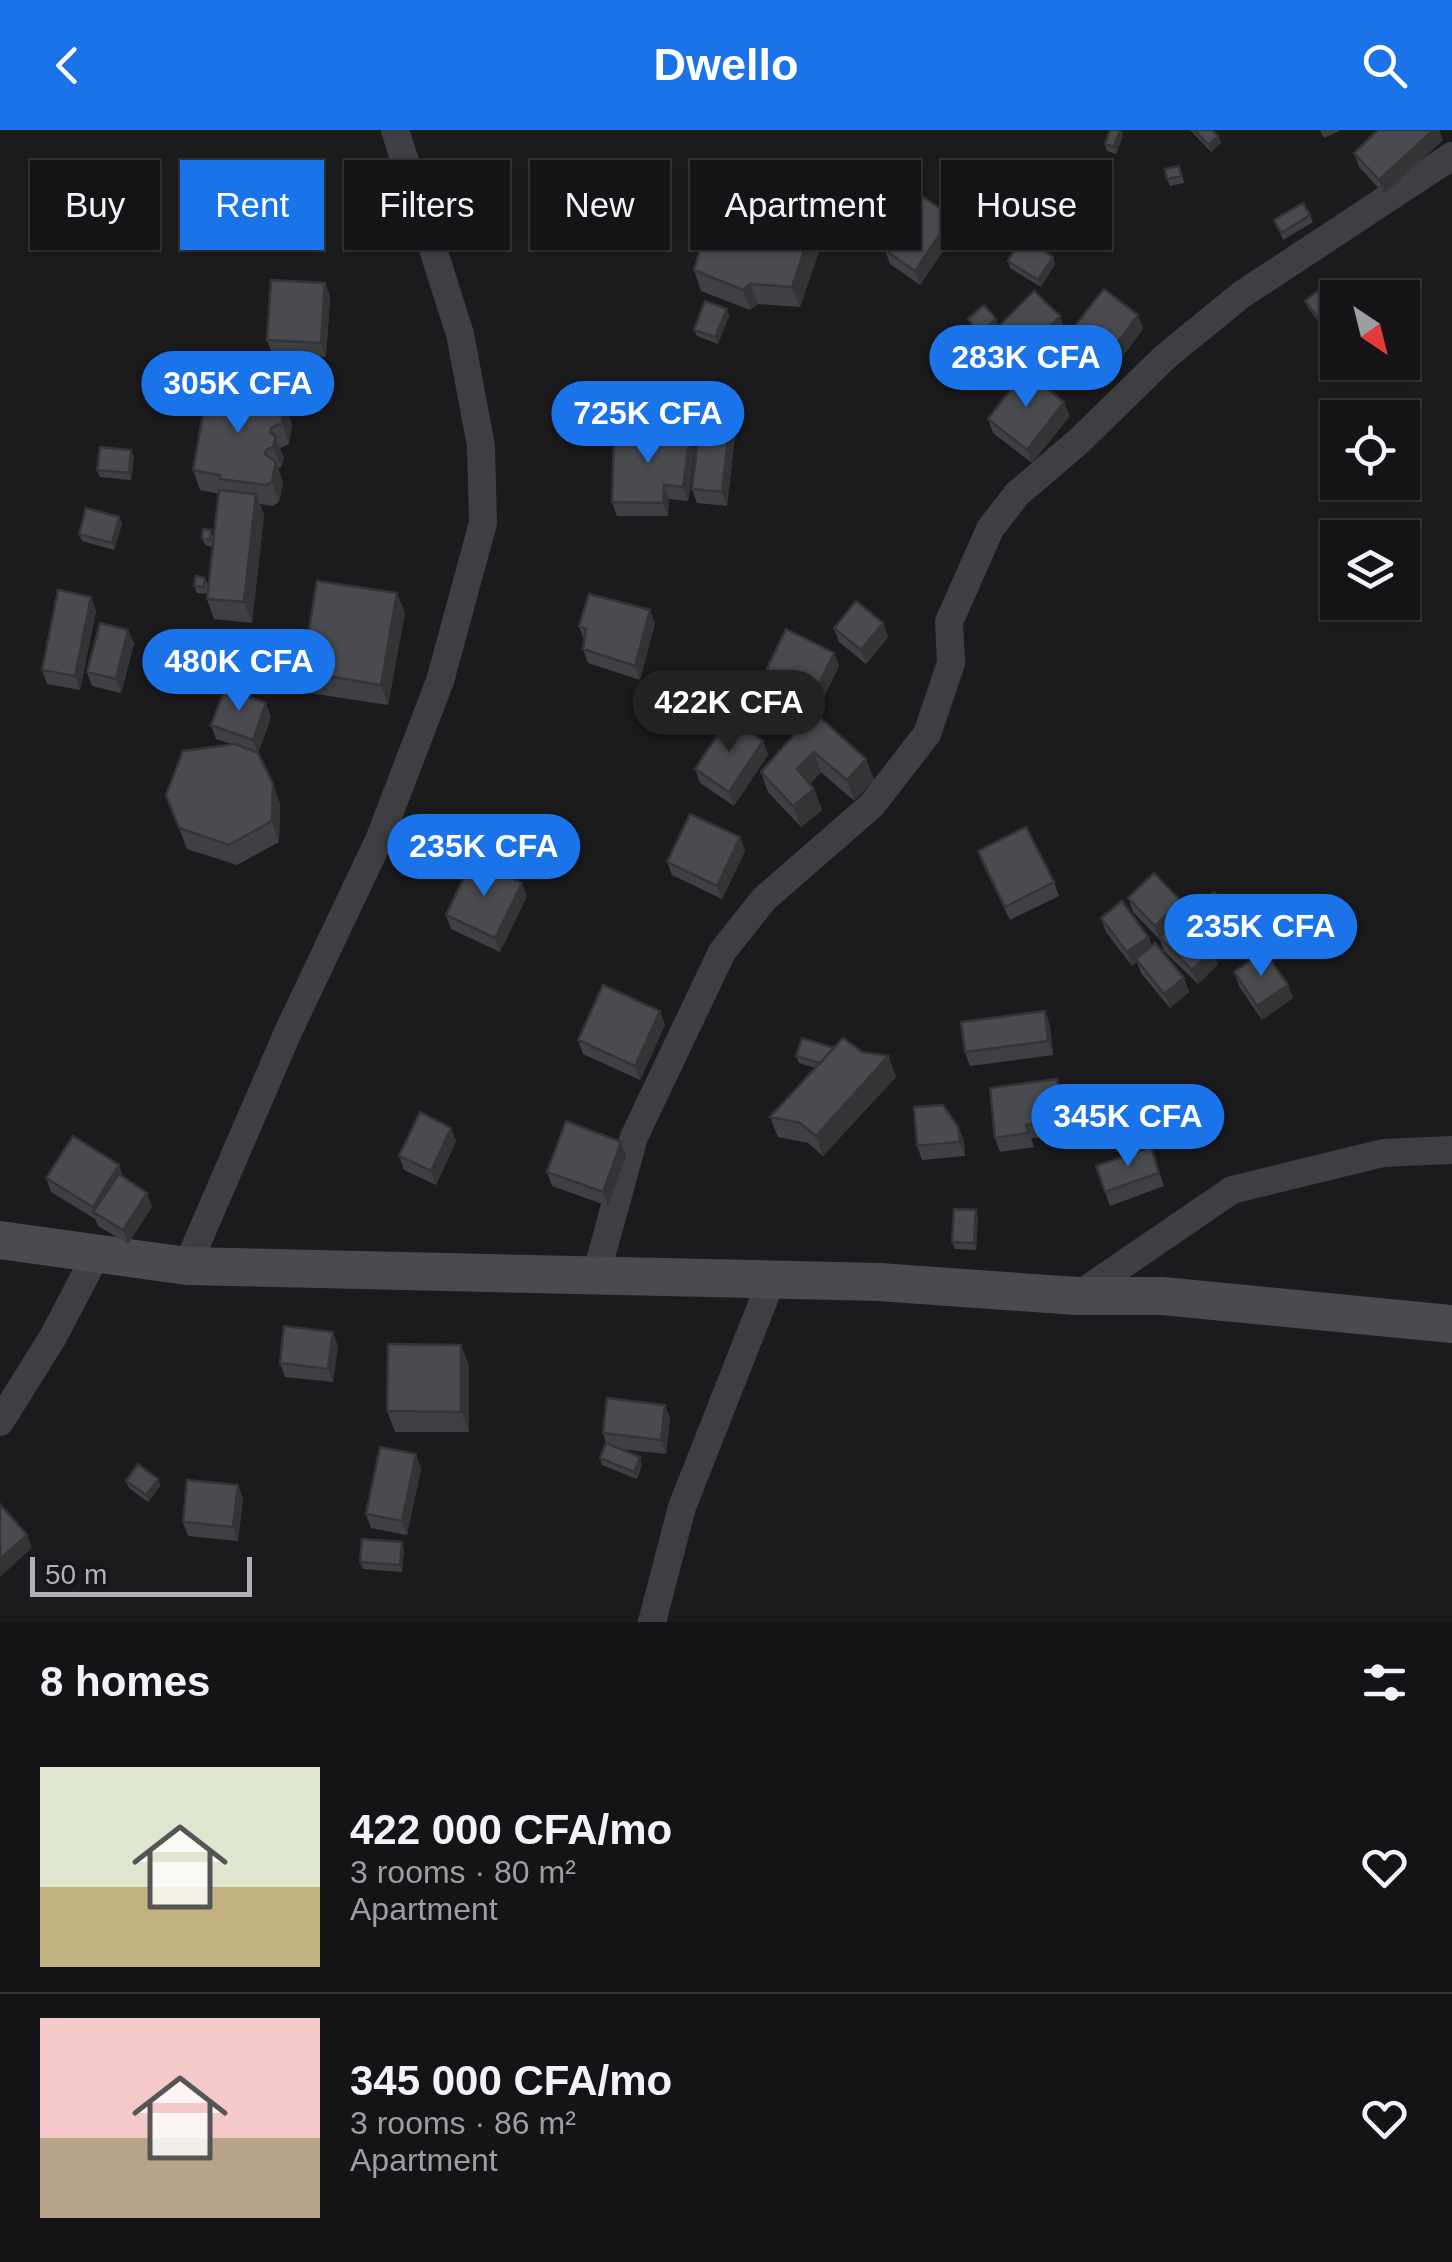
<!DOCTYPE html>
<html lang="en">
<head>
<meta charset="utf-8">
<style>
	:root { --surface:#141416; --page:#1d1d1f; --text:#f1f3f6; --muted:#9d9ea1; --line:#333335; --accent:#1a73e8 }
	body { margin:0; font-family:Helvetica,sans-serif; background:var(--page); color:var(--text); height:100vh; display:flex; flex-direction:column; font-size:38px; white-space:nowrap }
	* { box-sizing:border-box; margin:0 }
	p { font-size:32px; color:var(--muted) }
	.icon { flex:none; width:55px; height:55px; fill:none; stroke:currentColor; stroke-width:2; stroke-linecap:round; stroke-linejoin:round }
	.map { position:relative; height:1492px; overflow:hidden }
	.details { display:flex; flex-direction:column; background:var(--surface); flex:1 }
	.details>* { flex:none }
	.guide { position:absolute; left:30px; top:30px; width:1392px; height:90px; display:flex; gap:20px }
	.needle { width:65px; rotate:145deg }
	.controls { position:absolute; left:1320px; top:150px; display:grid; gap:20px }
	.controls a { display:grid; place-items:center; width:100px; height:100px; border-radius:0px; background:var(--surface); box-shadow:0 2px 8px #0004,0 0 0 2px var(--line); font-size:50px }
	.scale { position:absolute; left:30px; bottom:25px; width:222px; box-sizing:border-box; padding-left:10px; border:5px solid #afb0bb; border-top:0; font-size:28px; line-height:35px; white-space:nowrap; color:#afb0bb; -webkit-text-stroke:8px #161618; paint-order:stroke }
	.price { position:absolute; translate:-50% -85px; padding:0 22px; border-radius:35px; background:var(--accent); color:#fff; font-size:32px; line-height:65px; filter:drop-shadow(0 2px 5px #0008) }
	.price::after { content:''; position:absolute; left:50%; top:60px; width:30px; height:22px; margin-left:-15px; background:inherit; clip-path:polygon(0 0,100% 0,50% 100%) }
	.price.selected { background:#222; color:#fff }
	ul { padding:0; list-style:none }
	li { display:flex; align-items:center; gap:30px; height:250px; padding:0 40px }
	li+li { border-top:2px solid var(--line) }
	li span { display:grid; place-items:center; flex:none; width:280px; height:200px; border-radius:0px; color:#555 }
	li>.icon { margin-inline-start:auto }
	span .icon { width:120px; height:120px; fill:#fffc; stroke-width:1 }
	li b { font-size:42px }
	h2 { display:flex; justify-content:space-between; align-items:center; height:120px; padding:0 40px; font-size:42px }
	.chip { padding:0 35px; border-radius:0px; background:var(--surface); box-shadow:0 2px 8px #0004,0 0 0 2px var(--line); font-size:35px; line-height:90px }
	.chip.selected { background:var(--accent); color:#fff }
	header { display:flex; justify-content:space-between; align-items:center; height:130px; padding:0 40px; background:var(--accent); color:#fff; font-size:45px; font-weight:600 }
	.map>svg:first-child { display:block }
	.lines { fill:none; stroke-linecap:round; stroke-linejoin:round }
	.street { stroke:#3e3e43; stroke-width:28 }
	.secondary { stroke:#4a4b51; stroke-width:38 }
	.wall { fill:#404044 }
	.shaded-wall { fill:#343437 }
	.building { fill:#4a4b4f; stroke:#343437; stroke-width:2.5 }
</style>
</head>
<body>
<header><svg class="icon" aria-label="back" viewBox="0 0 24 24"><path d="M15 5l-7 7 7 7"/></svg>Dwello<svg class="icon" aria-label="search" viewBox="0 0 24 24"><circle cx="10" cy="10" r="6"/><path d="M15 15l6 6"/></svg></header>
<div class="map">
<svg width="1452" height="1492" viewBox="0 0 1452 1492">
	<rect width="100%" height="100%" fill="#1b1b1d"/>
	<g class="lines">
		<path class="street" d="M 187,1136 L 288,902 L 379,710 L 440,551 L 483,393 L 481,316 L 460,204 L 395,0
			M 596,1145 L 634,1007 L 722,822 L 764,769 L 872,675 L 927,604 L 951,533 L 949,492 L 990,399 L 1017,364 L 1079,311 L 1165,227 L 1241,165 L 1452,26
			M 1077,1166 L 1232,1060 L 1383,1023 L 1452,1020
			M 0,1292 L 53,1207 L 97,1123
			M 652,1492 L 682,1377 L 772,1149"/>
		<path class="secondary" d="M 0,1110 L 187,1136 L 879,1152 L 1077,1166 L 1162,1166 L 1452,1194"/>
	</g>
	<path class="wall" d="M 1121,0 L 1123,6 L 1116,24 L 1107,21 L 1105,14 Z
		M 1190,0 L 1212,0 L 1218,6 L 1221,13 L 1211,22 Z
		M 1320,0 L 1339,0 L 1339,1 L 1324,8 Z
		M 1378,0 L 1439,0 L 1443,10 L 1384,64 L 1359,37 L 1354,23 Z
		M 1182,43 L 1184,53 L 1170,56 L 1167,49 Z
		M 1310,85 L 1313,92 L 1283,110 L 1274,90 Z
		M 952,86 L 957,100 L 920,155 L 890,134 L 885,120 Z
		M 821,115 L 800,177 L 758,174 L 750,180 L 701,161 L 694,140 Z
		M 1053,127 L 1055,134 L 1041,157 L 1010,138 L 1008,131 Z
		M 325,153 L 330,167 L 326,227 L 272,224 L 267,210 Z
		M 1328,153 L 1322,196 L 1308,178 L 1305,171 Z
		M 727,179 L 729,186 L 718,214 L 697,206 L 694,200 Z
		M 1138,185 L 1143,199 L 1114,238 L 1079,211 L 1074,197 Z
		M 968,189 L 996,189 L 998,196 L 983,210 L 971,196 Z
		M 1065,200 L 1023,243 L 997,217 L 992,203 Z
		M 208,257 L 292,294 L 289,314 L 280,318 L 284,328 L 281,337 L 278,338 L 283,353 L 279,372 L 273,376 L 260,374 L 264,385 L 252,493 L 214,489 L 207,469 L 219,364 L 200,360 L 193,340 Z
		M 1070,286 L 1032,333 L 993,303 L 988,289 Z
		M 737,288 L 727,376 L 697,373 L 692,359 Z
		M 695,319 L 688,371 L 669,369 L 668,386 L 617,386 L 612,372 Z
		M 131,320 L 134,327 L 131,350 L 100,347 L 97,340 Z
		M 119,387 L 122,394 L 114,420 L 82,411 L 79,404 Z
		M 211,400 L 213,407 L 212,417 L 205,415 L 202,408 Z
		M 205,448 L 208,455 L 207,464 L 197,463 L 194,456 Z
		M 397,463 L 405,483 L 388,575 L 309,563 L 302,542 Z
		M 91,467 L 96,481 L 80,560 L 47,554 L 42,540 Z
		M 655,493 L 640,550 L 588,533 L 583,519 L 584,510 L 579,496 Z
		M 883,493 L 888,507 L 866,534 L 839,512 L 834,498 Z
		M 128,500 L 134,514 L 121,563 L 92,556 L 87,542 Z
		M 834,523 L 839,536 L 817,581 L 769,558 L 764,545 Z
		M 814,582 L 866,629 L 874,650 L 854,671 L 821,642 L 810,654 L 814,659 L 822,680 L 801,697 L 768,662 L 761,642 Z
		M 271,587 L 258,623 L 280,674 L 279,712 L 237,735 L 187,719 L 166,665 L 231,614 L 216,609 L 211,595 Z
		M 763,611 L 768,625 L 734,676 L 700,653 L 695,639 Z
		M 740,707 L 745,721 L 722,769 L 672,745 L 667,732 Z
		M 978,721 L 1054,752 L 1059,766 L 1010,790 L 983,735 Z
		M 527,766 L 500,822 L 451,799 L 446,785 Z
		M 1128,768 L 1233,797 L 1209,815 L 1218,834 L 1198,854 L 1164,821 L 1160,810 L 1133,782 Z
		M 1101,788 L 1148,807 L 1152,816 L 1184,848 L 1189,862 L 1170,878 L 1141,843 L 1137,832 L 1132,836 L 1106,802 Z
		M 1234,842 L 1288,855 L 1293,868 L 1262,890 L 1239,856 Z
		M 660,881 L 665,895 L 640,950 L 583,924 L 578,910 Z
		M 1045,881 L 1050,895 L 1053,925 L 970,936 L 965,922 Z
		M 834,918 L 888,926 L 896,947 L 823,1026 L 808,1013 L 778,1007 L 770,987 L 816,938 L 799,933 L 796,926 Z
		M 1062,963 L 1067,1007 L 1031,1008 L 1034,1017 L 1000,1022 L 995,1008 Z
		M 958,997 L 964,1011 L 965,1026 L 922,1030 L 917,1016 Z
		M 456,1011 L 436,1055 L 404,1040 L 399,1026 Z
		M 1151,1017 L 1164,1056 L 1110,1076 L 1096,1036 Z
		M 626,1026 L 608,1076 L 552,1056 L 547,1042 Z
		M 123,1046 L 147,1063 L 152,1077 L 128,1114 L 98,1096 L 95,1089 L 51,1062 L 46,1048 Z
		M 978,1087 L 976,1120 L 955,1119 L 952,1112 Z
		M 338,1216 L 333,1252 L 285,1247 L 280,1233 Z
		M 469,1235 L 469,1302 L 395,1302 L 387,1281 Z
		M 665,1275 L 670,1289 L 666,1324 L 619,1319 L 642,1334 L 637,1349 L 602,1335 L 600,1328 L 606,1313 L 603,1303 Z
		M 421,1338 L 407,1405 L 371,1398 L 366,1384 Z
		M 158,1349 L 160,1356 L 148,1372 L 129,1358 L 126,1351 Z
		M 238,1355 L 243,1369 L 238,1411 L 188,1406 L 183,1392 Z
		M 404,1419 L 402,1442 L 363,1439 L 360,1432 Z"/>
	<path class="shaded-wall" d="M 1121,0 L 1123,6 L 1116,24 L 1114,17 Z
		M 1433,0 L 1439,0 L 1443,10 L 1384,64 L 1379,50 Z
		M 1218,6 L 1221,13 L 1211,22 L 1209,15 Z
		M 952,86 L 957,100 L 920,155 L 915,141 Z
		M 813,94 L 821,115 L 800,177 L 792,157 Z
		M 1053,127 L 1055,134 L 1041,157 L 1038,150 Z
		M 325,153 L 330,167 L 326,227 L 321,213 Z
		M 750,154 L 758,174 L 750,180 L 743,160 Z
		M 1338,175 L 1338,184 L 1322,196 L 1319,189 Z
		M 727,179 L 729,186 L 718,214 L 715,207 Z
		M 1138,185 L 1143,199 L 1114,238 L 1109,224 Z
		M 1060,186 L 1065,200 L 1023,243 L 1018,229 Z
		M 996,189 L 998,196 L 983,210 L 980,203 Z
		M 1064,272 L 1070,286 L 1032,333 L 1027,320 Z
		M 284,273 L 292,294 L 289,314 L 282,293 Z
		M 732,274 L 737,288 L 727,376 L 722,362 Z
		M 271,298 L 284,328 L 281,337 L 273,317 L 270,302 Z
		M 690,306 L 695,319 L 688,371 L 683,357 Z
		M 131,320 L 134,327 L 131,350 L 129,343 Z
		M 276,332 L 283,353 L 279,372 L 272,352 Z
		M 664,355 L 669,369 L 668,386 L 663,373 Z
		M 256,364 L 264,385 L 252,493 L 244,472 Z
		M 119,387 L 122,394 L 114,420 L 112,413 Z
		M 397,463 L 405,483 L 388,575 L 381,555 Z
		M 91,467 L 96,481 L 80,560 L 75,546 Z
		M 650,480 L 655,493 L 640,550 L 635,536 Z
		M 883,493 L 888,507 L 866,534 L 861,520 Z
		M 128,500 L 134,514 L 121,563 L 116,549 Z
		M 834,523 L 839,536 L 817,581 L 812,567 Z
		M 266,573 L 271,587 L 258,624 L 253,610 Z
		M 763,611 L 768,625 L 734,676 L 729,662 Z
		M 814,622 L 821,642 L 804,659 L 797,639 Z
		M 866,629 L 874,650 L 854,671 L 847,650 Z
		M 273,654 L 280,674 L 279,712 L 272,691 Z
		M 814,659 L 822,680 L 801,697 L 793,676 Z
		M 740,707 L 745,721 L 722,769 L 717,756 Z
		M 522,753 L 527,766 L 500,822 L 495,808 Z
		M 1181,771 L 1186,785 L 1160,810 L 1155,796 Z
		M 1228,783 L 1233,797 L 1206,818 L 1201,804 Z
		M 1148,807 L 1153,821 L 1136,829 L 1137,832 L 1132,836 L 1127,822 Z
		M 1212,820 L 1218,834 L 1198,854 L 1192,840 Z
		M 1184,848 L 1189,862 L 1170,878 L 1164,864 Z
		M 1288,855 L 1293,868 L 1262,890 L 1257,876 Z
		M 660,881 L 665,895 L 640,950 L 635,936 Z
		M 1045,881 L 1050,895 L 1053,925 L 1048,911 Z
		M 888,926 L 896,947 L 823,1026 L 816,1006 Z
		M 1057,949 L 1062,963 L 1067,1007 L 1062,993 Z
		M 958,997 L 964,1011 L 965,1026 L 960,1012 Z
		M 451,998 L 456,1011 L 436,1055 L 431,1041 Z
		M 621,1012 L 626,1026 L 608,1076 L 603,1062 Z
		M 119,1035 L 124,1049 L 95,1083 L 93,1077 Z
		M 147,1063 L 152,1077 L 128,1114 L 123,1100 Z
		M 976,1080 L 978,1087 L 976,1120 L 974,1113 Z
		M 333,1202 L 338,1216 L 333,1252 L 328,1239 Z
		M 461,1215 L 469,1235 L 469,1302 L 461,1282 Z
		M 665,1275 L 670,1289 L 666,1324 L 661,1310 Z
		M 416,1324 L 421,1338 L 407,1405 L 402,1391 Z
		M 640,1327 L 642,1334 L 637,1349 L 634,1342 Z
		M 158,1349 L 160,1356 L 148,1372 L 146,1365 Z
		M 238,1355 L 243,1369 L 238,1411 L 233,1397 Z
		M 27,1405 L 32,1418 L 0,1447 L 0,1429 Z
		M 402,1412 L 404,1419 L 402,1442 L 400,1435 Z"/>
	<path class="building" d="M 1110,0 L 1120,0 L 1114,17 L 1105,14 Z
		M 1194,0 L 1212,0 L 1218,6 L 1209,15 Z
		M 1378,0 L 1433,0 L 1379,50 L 1354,23 Z
		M 1179,36 L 1181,46 L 1167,49 L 1165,39 Z
		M 715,66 L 813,94 L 792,157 L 750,154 L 743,160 L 694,140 Z
		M 921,66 L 952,86 L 915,141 L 885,120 Z
		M 1303,73 L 1310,85 L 1281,103 L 1274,90 Z
		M 1022,107 L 1053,127 L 1038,150 L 1008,131 Z
		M 271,150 L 325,153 L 321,213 L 267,210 Z
		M 1328,153 L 1339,168 L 1338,168 L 1338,175 L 1319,189 L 1305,171 Z
		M 1104,159 L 1138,185 L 1109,224 L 1074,197 Z
		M 1034,161 L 1060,186 L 1018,229 L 992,203 Z
		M 705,171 L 727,179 L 715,207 L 694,200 Z
		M 984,175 L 996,189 L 980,203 L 968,189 Z
		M 1025,241 L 1064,272 L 1027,320 L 988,289 Z
		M 208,257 L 280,269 L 284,273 L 282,293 L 271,298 L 270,302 L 276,307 L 273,317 L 266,320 L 265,324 L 276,332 L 272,352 L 266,355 L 220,349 L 220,345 L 193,340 Z
		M 702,271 L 732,274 L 722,362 L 692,359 Z
		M 664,302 L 690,306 L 683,357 L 664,355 L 663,373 L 612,372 L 614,304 L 664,305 Z
		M 100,317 L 131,320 L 129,343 L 97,340 Z
		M 219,360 L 256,364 L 244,472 L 207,469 Z
		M 86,378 L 119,387 L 112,413 L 79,404 Z
		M 203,399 L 211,400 L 210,410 L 202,408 Z
		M 196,446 L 205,448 L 204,457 L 194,456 Z
		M 317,451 L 397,463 L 381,555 L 302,542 Z
		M 58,460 L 91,467 L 75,546 L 42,540 Z
		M 589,464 L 650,480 L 635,536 L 583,519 L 586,499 L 579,496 Z
		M 856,471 L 883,493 L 861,520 L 834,498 Z
		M 100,493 L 128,500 L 116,549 L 87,542 Z
		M 786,499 L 834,523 L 812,567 L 764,545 Z
		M 225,559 L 266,573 L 253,610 L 211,595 Z
		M 814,582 L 866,629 L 847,650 L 814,622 L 797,639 L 814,659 L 793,676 L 761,642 Z
		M 729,588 L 763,611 L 729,662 L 695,639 Z
		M 235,614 L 258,623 L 273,654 L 272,691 L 229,715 L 179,698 L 166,665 L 183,621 Z
		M 690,684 L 740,707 L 717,756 L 667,732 Z
		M 1026,697 L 1054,752 L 1005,777 L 978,721 Z
		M 473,729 L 522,753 L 495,808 L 446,785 Z
		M 1154,743 L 1181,771 L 1155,796 L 1128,768 Z
		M 1214,762 L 1228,783 L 1201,804 L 1212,820 L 1192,840 L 1159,807 Z
		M 1122,771 L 1148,807 L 1127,822 L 1101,788 Z
		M 1155,813 L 1184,848 L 1164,864 L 1136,829 Z
		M 1264,821 L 1288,855 L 1257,876 L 1234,842 Z
		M 603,855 L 660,881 L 635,936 L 578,910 Z
		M 1045,881 L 1048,911 L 965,922 L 961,892 Z
		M 802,908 L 834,918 L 820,933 L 796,926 Z
		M 843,908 L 862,922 L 888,926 L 816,1006 L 800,993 L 770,987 Z
		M 1057,949 L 1062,993 L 1026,995 L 1029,1003 L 995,1008 L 990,958 Z
		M 943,975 L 958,997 L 960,1012 L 917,1016 L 914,977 Z
		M 420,982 L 451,998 L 431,1041 L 399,1026 Z
		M 566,991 L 621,1012 L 603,1062 L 547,1042 Z
		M 73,1006 L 119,1035 L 93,1077 L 46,1048 Z
		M 1151,1017 L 1159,1043 L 1105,1062 L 1096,1036 Z
		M 119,1044 L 147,1063 L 123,1100 L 93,1082 Z
		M 954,1079 L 976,1080 L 974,1113 L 952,1112 Z
		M 284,1196 L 333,1202 L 328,1239 L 280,1233 Z
		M 388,1214 L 461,1215 L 461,1282 L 387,1281 Z
		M 607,1268 L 665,1275 L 661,1310 L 603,1303 Z
		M 606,1313 L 640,1327 L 634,1342 L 600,1328 Z
		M 380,1317 L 416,1324 L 402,1391 L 366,1384 Z
		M 138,1334 L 158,1349 L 146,1365 L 126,1351 Z
		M 187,1350 L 238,1355 L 233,1397 L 183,1392 Z
		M 0,1374 L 27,1405 L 0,1429 Z
		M 362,1409 L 402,1412 L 400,1435 L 360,1432 Z"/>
</svg>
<div class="controls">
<a><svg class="needle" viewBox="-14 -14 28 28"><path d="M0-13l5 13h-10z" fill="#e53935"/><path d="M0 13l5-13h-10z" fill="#9d9ea1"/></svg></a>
<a><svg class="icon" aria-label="locate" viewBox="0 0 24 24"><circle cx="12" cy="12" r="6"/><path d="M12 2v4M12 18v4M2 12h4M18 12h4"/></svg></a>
<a><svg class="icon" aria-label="layers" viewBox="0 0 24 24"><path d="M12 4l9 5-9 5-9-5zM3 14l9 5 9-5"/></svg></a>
</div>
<div class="scale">50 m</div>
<b class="price" style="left:1026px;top:280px">283K CFA</b>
<b class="price" style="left:238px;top:306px">305K CFA</b>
<b class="price" style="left:648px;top:336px">725K CFA</b>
<b class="price" style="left:239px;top:584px">480K CFA</b>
<b class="price selected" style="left:729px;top:625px">422K CFA</b>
<b class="price" style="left:484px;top:769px">235K CFA</b>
<b class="price" style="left:1261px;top:849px">235K CFA</b>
<b class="price" style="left:1128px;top:1039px">345K CFA</b>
<div class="guide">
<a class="chip">Buy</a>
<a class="chip selected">Rent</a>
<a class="chip">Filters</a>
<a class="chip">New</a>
<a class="chip">Apartment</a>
<a class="chip">House</a>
</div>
</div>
<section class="details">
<h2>8 homes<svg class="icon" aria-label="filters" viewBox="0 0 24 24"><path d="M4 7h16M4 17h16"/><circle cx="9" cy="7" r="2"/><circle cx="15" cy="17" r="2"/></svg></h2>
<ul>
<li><span style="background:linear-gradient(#dfe7d0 60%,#c2b280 0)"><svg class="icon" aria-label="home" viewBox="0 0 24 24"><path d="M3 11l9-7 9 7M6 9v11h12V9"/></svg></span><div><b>422 000 CFA/mo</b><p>3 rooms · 80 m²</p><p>Apartment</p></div><svg class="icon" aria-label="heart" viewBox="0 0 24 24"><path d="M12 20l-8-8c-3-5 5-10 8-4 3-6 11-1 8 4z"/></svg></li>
<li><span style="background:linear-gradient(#f6c9c9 60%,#b9a48a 0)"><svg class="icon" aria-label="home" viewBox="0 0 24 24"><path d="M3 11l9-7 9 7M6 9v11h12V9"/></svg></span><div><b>345 000 CFA/mo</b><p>3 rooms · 86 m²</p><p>Apartment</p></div><svg class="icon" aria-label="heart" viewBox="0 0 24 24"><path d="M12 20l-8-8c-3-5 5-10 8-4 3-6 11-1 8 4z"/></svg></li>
</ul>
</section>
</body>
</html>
